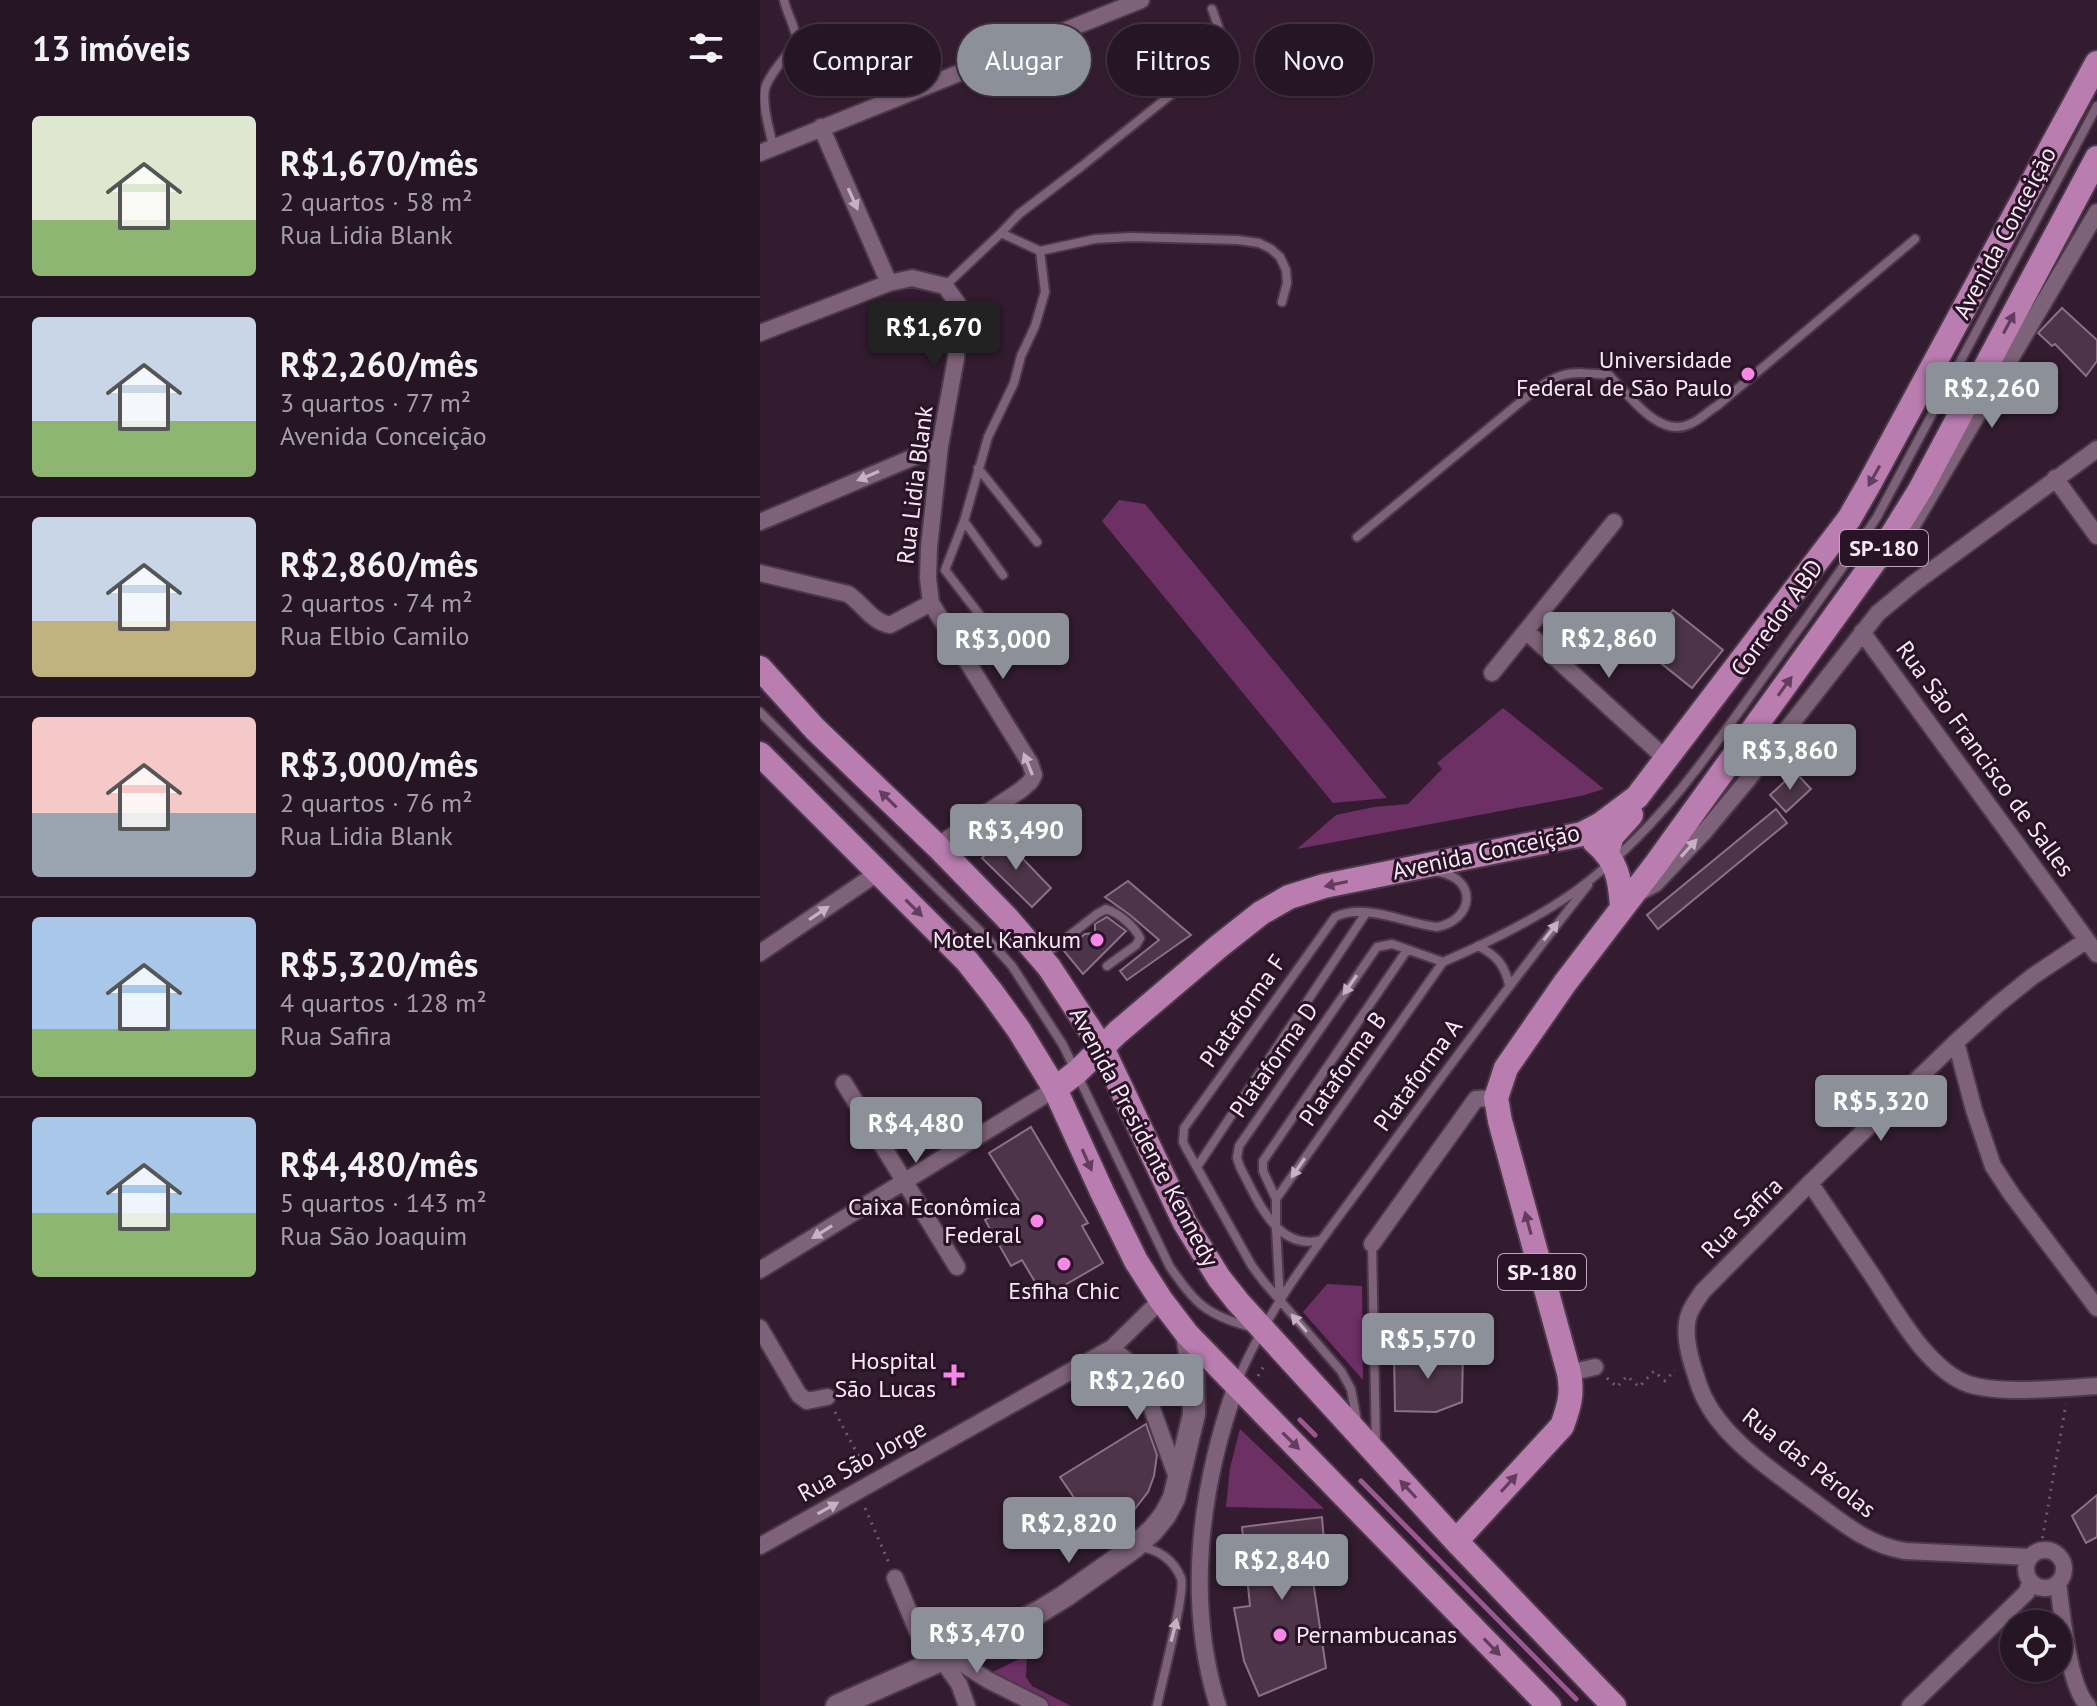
<!DOCTYPE html>
<html lang="pt">
<head>
<meta charset="utf-8">
<style>
	:root { --surface:#261524; --page:#2e1e2c; --text:#f1f3f6; --muted:#a49fa6; --line:#423441; --accent:#8c9099 }
	body { margin:0; font-family:"PT Sans",sans-serif; background:var(--page); color:var(--text); height:100vh; display:flex; flex-direction:column; font-size:30px; white-space:nowrap }
	* { box-sizing:border-box; margin:0 }
	p { font-size:26px; color:var(--muted) }
	.icon { flex:none; width:44px; height:44px; fill:none; stroke:currentColor; stroke-width:2; stroke-linecap:round; stroke-linejoin:round }
	.map { position:relative; flex:1; overflow:hidden }
	.side { display:flex; flex-direction:column; background:var(--surface); width:760px }
	.side>* { flex:none }
	.top-card { position:absolute; left:24px; top:24px; width:760px; height:72px; display:flex; gap:16px }
	.fabs { position:absolute; left:1240px; top:1610px; display:grid; gap:16px }
	.fabs a { display:grid; place-items:center; width:72px; height:72px; border-radius:50%; background:var(--surface); box-shadow:0 2px 6px #0004,0 0 0 2px var(--line); font-size:40px }
	.price { position:absolute; translate:-50% -68px; padding:0 18px; border-radius:8px; background:var(--accent); color:#fff; font-size:26px; line-height:52px; filter:drop-shadow(0 2px 4px #0008) }
	.price::after { content:''; position:absolute; left:50%; top:48px; width:24px; height:18px; margin-left:-12px; background:inherit; clip-path:polygon(0 0,100% 0,50% 100%) }
	.price.selected { background:#222; color:#fff }
	ul { padding:0; list-style:none }
	li { display:flex; align-items:center; gap:24px; height:200px; padding:0 32px }
	li+li { border-top:2px solid var(--line) }
	li span { display:grid; place-items:center; flex:none; width:224px; height:160px; border-radius:8px; color:#555 }
	li>.icon { margin-inline-start:auto }
	span .icon { width:96px; height:96px; fill:#fffc; stroke-width:1 }
	li b { font-size:34px }
	h2 { display:flex; justify-content:space-between; align-items:center; height:96px; padding:0 32px; font-size:34px }
	.tag { padding:0 28px; border-radius:36px; background:var(--surface); box-shadow:0 2px 6px #0004,0 0 0 2px var(--line); font-size:28px; line-height:72px }
	.tag.selected { background:var(--accent); color:#fff }
	main { display:flex; flex:1; min-height:0 }
	.map>svg:first-child { display:block }
	.green { fill:#6d3065 }
	.lines { fill:none; stroke-linecap:round; stroke-linejoin:round }
	.stream { stroke:#9a5890; stroke-width:5 }
	.building { fill:#4d3448; stroke:#8d7087; stroke-width:2 }
	.lane-casing { stroke:#4b3848; stroke-width:12 }
	.street-casing { stroke:#4b3848; stroke-width:20 }
	.secondary-casing { stroke:#4b3848; stroke-width:26 }
	.primary-casing { stroke:#4b3848; stroke-width:28 }
	.path { stroke:#715c6e; stroke-width:3; stroke-dasharray:2 6; stroke-linecap:butt }
	.lane { stroke:#7e6279; stroke-width:8 }
	.street { stroke:#7e6279; stroke-width:16 }
	.secondary { stroke:#7e6279; stroke-width:22 }
	.primary { stroke:#ba7db0; stroke-width:24 }
	.oneway { fill:#c7b2c3 }
	.oneway2 { fill:#633d5d }
	.poi-dot { fill:#f987e8; stroke:#291326; stroke-width:3 }
	.labels { text-anchor:middle; stroke-width:6; stroke-linejoin:round; paint-order:stroke }
	.shield { fill:#291326; stroke:#baa8b6; stroke-width:2 }
	.shield-label { font-size:22px; font-weight:bold; fill:#f8e8f4 }
	.street-label { font-size:24px; fill:#f8e8f4; stroke:#291326 }
	.poi-label { font-size:24px; fill:#f8e8f4; stroke:#291326; text-anchor:end }
</style>
</head>
<body>
<main>
<section class="side">
<h2>13 imóveis<svg class="icon" aria-label="filters" viewBox="0 0 24 24"><path d="M4 7h16M4 17h16"/><circle cx="9" cy="7" r="2"/><circle cx="15" cy="17" r="2"/></svg></h2>
<ul>
<li><span style="background:linear-gradient(#dfe7d0 65%,#8fb573 0)"><svg class="icon" aria-label="home" viewBox="0 0 24 24"><path d="M3 11l9-7 9 7M6 9v11h12V9"/></svg></span><div><b>R$1,670/mês</b><p>2 quartos · 58 m²</p><p>Rua Lidia Blank</p></div></li>
<li><span style="background:linear-gradient(#c9d6e8 65%,#8fb573 0)"><svg class="icon" aria-label="home" viewBox="0 0 24 24"><path d="M3 11l9-7 9 7M6 9v11h12V9"/></svg></span><div><b>R$2,260/mês</b><p>3 quartos · 77 m²</p><p>Avenida Conceição</p></div></li>
<li><span style="background:linear-gradient(#c9d6e8 65%,#c2b280 0)"><svg class="icon" aria-label="home" viewBox="0 0 24 24"><path d="M3 11l9-7 9 7M6 9v11h12V9"/></svg></span><div><b>R$2,860/mês</b><p>2 quartos · 74 m²</p><p>Rua Elbio Camilo</p></div></li>
<li><span style="background:linear-gradient(#f6c9c9 60%,#9aa5b1 0)"><svg class="icon" aria-label="home" viewBox="0 0 24 24"><path d="M3 11l9-7 9 7M6 9v11h12V9"/></svg></span><div><b>R$3,000/mês</b><p>2 quartos · 76 m²</p><p>Rua Lidia Blank</p></div></li>
<li><span style="background:linear-gradient(#a9c7e8 70%,#8fb573 0)"><svg class="icon" aria-label="home" viewBox="0 0 24 24"><path d="M3 11l9-7 9 7M6 9v11h12V9"/></svg></span><div><b>R$5,320/mês</b><p>4 quartos · 128 m²</p><p>Rua Safira</p></div></li>
<li><span style="background:linear-gradient(#a9c7e8 60%,#8fb573 0)"><svg class="icon" aria-label="home" viewBox="0 0 24 24"><path d="M3 11l9-7 9 7M6 9v11h12V9"/></svg></span><div><b>R$4,480/mês</b><p>5 quartos · 143 m²</p><p>Rua São Joaquim</p></div></li>
</ul>
</section>
<div class="map">
<svg width="1337" height="1706" viewBox="0 0 1337 1706">
	<rect width="100%" height="100%" fill="#331c30"/>
	<path class="green" d="M 359,500 L 385,504 L 627,798 L 573,803 L 342,521 Z
		M 743,708 L 844,789 L 821,796 L 537,849 L 576,815 L 614,807 L 648,804 L 682,769 L 677,763 Z
		M 567,1284 L 602,1286 L 603,1380 L 543,1312 Z
		M 480,1429 L 564,1509 L 466,1507 L 470,1468 Z
		M 267,1655 L 266,1677 L 272,1686 L 311,1706 L 261,1706 L 221,1686 L 227,1675 Z"/>
	<g class="lines">
		<path class="stream" d="M 540,1420 L 555,1435
			M 601,1481 L 816,1699"/>
	</g>
	<path class="building" d="M 1302,308 L 1337,340 L 1337,361 L 1326,376 L 1295,344 L 1292,346 L 1278,333 Z
		M 913,610 L 963,650 L 932,688 L 882,648 Z
		M 1035,772 L 1051,789 L 1026,812 L 1010,795 Z
		M 1016,809 L 1027,823 L 898,929 L 887,915 Z
		M 242,837 L 291,888 L 272,907 L 222,858 Z
		M 368,881 L 431,935 L 367,980 L 360,971 L 399,940 L 370,915 L 345,897 Z
		M 347,917 L 366,931 L 323,974 L 304,951 L 325,934 L 335,933 L 335,924 Z
		M 271,1127 L 328,1223 L 322,1226 L 343,1263 L 284,1297 L 262,1260 L 251,1266 L 225,1220 L 259,1201 L 229,1153 Z
		M 703,1352 L 702,1402 L 676,1412 L 635,1411 L 634,1353 Z
		M 386,1424 L 397,1455 L 394,1476 L 388,1492 L 374,1510 L 341,1537 L 300,1477 Z
		M 1337,1495 L 1337,1537 L 1326,1543 L 1312,1516 Z
		M 562,1517 L 567,1580 L 553,1581 L 566,1668 L 499,1696 L 484,1661 L 474,1608 L 490,1606 L 482,1527 Z"/>
	<g class="lines">
		<g class="lane-casing">
			<path id="lane" d="M 13,147 C 10,130 2,107 5,89 C 8,75 29,54 37,40 C 35,26 27,14 24,0
				M 241,233 L 280,251 L 335,239 L 371,237 L 478,240 L 499,243 L 511,249 L 520,257 L 526,270 L 527,283 L 522,302
				M 185,286 L 241,233 L 259,214 L 322,166 L 408,97 L 436,78 L 467,51 L 452,9
				M 218,468 L 277,542
				M 204,521 L 243,575
				M 597,537 L 764,399 C 800,371 804,371 849,375 C 868,394 899,439 930,424 C 940,420 948,411 957,406 L 1155,239
				M 219,614 L 185,570 L 204,521 L 228,437 L 254,383 L 261,356 L 275,326 L 285,292 L 280,251
				M 0,712 L 225,936 L 252,966 L 303,1045 L 410,1267 C 437,1305 445,1314 490,1327
				M 718,946 C 736,955 745,965 749,985
				M 282,957 L 337,914 L 346,909 C 359,913 374,926 380,938 L 376,945 L 347,966
				M 683,962 C 734,940 794,911 836,875 C 904,820 951,751 1001,681 C 1040,627 1080,573 1117,517 L 1337,106
				M 437,1167 L 606,913
				M 516,1199 L 683,962
				M 561,1240 C 517,1252 497,1199 480,1167 L 477,1158 L 479,1146 L 617,947 L 632,944 L 683,962
				M 612,1244 L 616,1446
				M 520,1300 L 516,1228 L 516,1199 L 503,1171 L 503,1161 L 647,950
				M 477,1382 C 508,1307 560,1242 608,1177 C 680,1078 753,980 828,885
				M 597,1421 L 591,1389 L 581,1371 L 504,1282 L 492,1266 L 426,1148 L 423,1142 L 424,1128 L 575,917 C 605,902 646,924 677,927 C 714,920 718,879 679,872
				M 378,1547 C 397,1548 414,1560 421,1578 C 426,1592 401,1685 397,1706"/>
		</g>
		<g class="street-casing">
			<path id="street" d="M 61,127 L 129,283
				M 0,153 L 381,0
				M 0,333 L 129,283 L 152,278 L 185,286 L 198,304 L 196,358 L 180,446 L 169,547 L 168,578 L 171,603 L 270,763 L 274,775 L 270,782 L 261,790 L 177,846
				M 1295,478 L 1337,536
				M 0,522 L 180,446
				M 1132,555 L 1147,534 L 1337,212
				M 0,573 L 88,594 C 103,604 112,622 130,625 L 171,603
				M 766,631 L 905,758
				M 1102,632 L 1337,954
				M 732,673 L 854,522
				M 880,892 L 895,884 L 945,831 L 985,783 L 1118,613 L 1153,584 L 1337,449
				M 0,953 L 119,872
				M 1196,1042 L 1214,1110 L 1233,1166 L 1252,1195 L 1337,1308
				M 84,1083 L 197,1267
				M 1050,1183 C 1071,1214 1091,1244 1112,1275 C 1135,1310 1167,1369 1208,1384 C 1243,1395 1300,1388 1337,1386
				M 612,1244 L 716,1099 L 736,1098
				M 0,1270 L 295,1089
				M 0,1328 L 39,1395 L 47,1401 L 67,1397
				M 352,1348 L 373,1366 L 380,1376 L 418,1480
				M 809,1373 L 835,1367
				M 0,1546 L 352,1348 L 401,1300
				M1266 1569a19 19 0 1 1 38 0a19 19 0 1 1-38 0Z
				M 1270,1557 L 1145,1551 C 1107,1545 1079,1520 1049,1498 C 1014,1472 966,1440 946,1401 C 941,1393 938,1382 935,1373 C 929,1355 922,1330 930,1312 C 933,1305 938,1298 943,1291 L 1050,1183 L 1196,1042 L 1237,1005 L 1273,976 L 1327,940
				M 135,1578 L 171,1664
				M 1298,1583 C 1302,1613 1308,1685 1328,1706
				M 190,1656 L 228,1680 L 280,1706
				M 182,1660 L 199,1684 L 207,1706
				M 458,1706 C 425,1601 440,1488 476,1386
				M 1150,1706 L 1267,1592 L 1270,1582"/>
		</g>
		<g class="secondary-casing">
			<path id="secondary" d="M 77,1706 L 190,1656 L 279,1612 L 305,1596 L 373,1548 L 393,1530 L 405,1515 L 414,1498 L 434,1414 L 433,1373 L 427,1334"/>
		</g>
		<g class="primary-casing">
			<path id="primary" d="M 0,668 L 55,729 L 177,846 L 247,918 L 289,967 L 342,1048 L 425,1223 L 459,1278 L 478,1302 L 696,1541 L 854,1706
				M 0,754 L 207,961 L 233,994 L 259,1030 L 295,1089 L 342,1192 L 376,1261 L 401,1300 L 427,1334 L 789,1706
				M 835,842 C 857,861 860,878 862,907
				M 847,852 L 852,836 L 871,815
				M 295,1089 L 317,1072 L 358,1032 L 458,947 L 501,913 L 529,897 L 564,886 L 822,834 L 841,824 L 877,797 L 1089,519 L 1108,486 L 1337,63
				M 696,1541 L 802,1426 C 809,1407 813,1394 809,1373 L 740,1121 L 736,1098 L 746,1068 L 805,983 L 896,864 L 1124,548 L 1160,490 L 1337,158"/>
		</g>
		<path class="path" d="M 498,1376 L 504,1366
			M 847,1378 L 857,1387 L 867,1376 L 879,1387 L 894,1371 L 905,1381 L 915,1370
			M 75,1412 L 105,1468
			M 105,1508 L 129,1563
			M 1281,1546 L 1306,1404"/>
		<use href="#lane" class="lane"/>
		<use href="#street" class="street"/>
		<use href="#secondary" class="secondary"/>
		<use href="#primary" class="primary"/>
	</g>
	<defs><path id="oneway-solid" d="M-6-.8H1V-3.2L6.5 0L1 3.2V.8H-6Z" transform="scale(2)"/></defs>
	<g class="oneway">
		<use href="#oneway-solid" transform="translate(93 199) rotate(66)"/>
		<use href="#oneway-solid" transform="translate(108 476) rotate(157)"/>
		<use href="#oneway-solid" transform="translate(268 764) rotate(-112)"/>
		<use href="#oneway-solid" transform="translate(929 848) rotate(-48)"/>
		<use href="#oneway-solid" transform="translate(59 913) rotate(-34)"/>
		<use href="#oneway-solid" transform="translate(791 931) rotate(-52)"/>
		<use href="#oneway-solid" transform="translate(590 985) rotate(125)"/>
		<use href="#oneway-solid" transform="translate(538 1168) rotate(125)"/>
		<use href="#oneway-solid" transform="translate(62 1232) rotate(148)"/>
		<use href="#oneway-solid" transform="translate(539 1323) rotate(-131)"/>
		<use href="#oneway-solid" transform="translate(68 1508) rotate(-29)"/>
		<use href="#oneway-solid" transform="translate(414 1630) rotate(-76)"/>
	</g>
	<g class="oneway2">
		<use href="#oneway-solid" transform="translate(1249 323) rotate(-62)"/>
		<use href="#oneway-solid" transform="translate(1114 476) rotate(119)"/>
		<use href="#oneway-solid" transform="translate(1025 686) rotate(-54)"/>
		<use href="#oneway-solid" transform="translate(128 799) rotate(-136)"/>
		<use href="#oneway-solid" transform="translate(576 884) rotate(168)"/>
		<use href="#oneway-solid" transform="translate(154 908) rotate(45)"/>
		<use href="#oneway-solid" transform="translate(327 1160) rotate(66)"/>
		<use href="#oneway-solid" transform="translate(768 1223) rotate(-105)"/>
		<use href="#oneway-solid" transform="translate(531 1441) rotate(45)"/>
		<use href="#oneway-solid" transform="translate(749 1483) rotate(-48)"/>
		<use href="#oneway-solid" transform="translate(648 1489) rotate(-133)"/>
		<use href="#oneway-solid" transform="translate(732 1647) rotate(46)"/>
	</g>
	<g class="poi-dot">
		<circle cx="988" cy="374" r="8"/>
		<circle cx="337" cy="940" r="8"/>
		<circle cx="277" cy="1221" r="8"/>
		<circle cx="304" cy="1264" r="8"/>
		<path d="M190 1363h8v8h8v8h-8v8h-8v-8h-8v-8h8z"/>
		<circle cx="520" cy="1635" r="8"/>
	</g>
	<g class="labels">
		<g class="shield">
			<rect x="1080" y="530" width="88" height="36" rx="6"/>
			<rect x="738" y="1254" width="88" height="36" rx="6"/>
		</g>
		<g class="shield-label">
			<text x="1124" y="556">SP-180</text>
			<text x="782" y="1280">SP-180</text>
		</g>
		<g class="street-label">
			<text transform="translate(1245 233) rotate(-62)" y="8">Avenida Conceição</text>
			<text transform="translate(155 485) rotate(-83)" y="8">Rua Lidia Blank</text>
			<text transform="translate(1017 618) rotate(-54)" y="8">Corredor ABD</text>
			<text transform="translate(1225 759) rotate(54)" y="8">Rua São Francisco de Salles</text>
			<text transform="translate(726 852) rotate(-12)" y="8">Avenida Conceição</text>
			<text transform="translate(483 1011) rotate(-55)" y="8">Plataforma F</text>
			<text transform="translate(514 1060) rotate(-55)" y="8">Plataforma D</text>
			<text transform="translate(583 1069) rotate(-55)" y="8">Plataforma B</text>
			<text transform="translate(658 1075) rotate(-54)" y="8">Plataforma A</text>
			<text transform="translate(384 1137) rotate(62)" y="8">Avenida Presidente Kennedy</text>
			<text transform="translate(982 1218) rotate(-45)" y="8">Rua Safira</text>
			<text transform="translate(102 1461) rotate(-29)" y="8">Rua São Jorge</text>
			<text transform="translate(1049 1463) rotate(38)" y="8">Rua das Pérolas</text>
		</g>
		<g class="poi-label">
			<text x="972" y="368">Universidade<tspan x="972" dy="28">Federal de São Paulo</tspan></text>
			<text x="321" y="948">Motel Kankum</text>
			<text x="261" y="1215">Caixa Econômica<tspan x="261" dy="28">Federal</tspan></text>
			<text x="304" y="1299" text-anchor="middle">Esfiha Chic</text>
			<text x="176" y="1369">Hospital<tspan x="176" dy="28">São Lucas</tspan></text>
			<text x="536" y="1643" text-anchor="start">Pernambucanas</text>
		</g>
	</g>
</svg>
<div class="fabs">
<a><svg class="icon" aria-label="locate" viewBox="0 0 24 24"><circle cx="12" cy="12" r="6"/><path d="M12 2v4M12 18v4M2 12h4M18 12h4"/></svg></a>
</div>
<b class="price selected" style="left:174px;top:369px">R$1,670</b>
<b class="price" style="left:1232px;top:430px">R$2,260</b>
<b class="price" style="left:849px;top:680px">R$2,860</b>
<b class="price" style="left:243px;top:681px">R$3,000</b>
<b class="price" style="left:1030px;top:792px">R$3,860</b>
<b class="price" style="left:256px;top:872px">R$3,490</b>
<b class="price" style="left:1121px;top:1143px">R$5,320</b>
<b class="price" style="left:156px;top:1165px">R$4,480</b>
<b class="price" style="left:668px;top:1381px">R$5,570</b>
<b class="price" style="left:377px;top:1422px">R$2,260</b>
<b class="price" style="left:309px;top:1565px">R$2,820</b>
<b class="price" style="left:522px;top:1602px">R$2,840</b>
<b class="price" style="left:217px;top:1675px">R$3,470</b>
<div class="top-card">
<a class="tag">Comprar</a>
<a class="tag selected">Alugar</a>
<a class="tag">Filtros</a>
<a class="tag">Novo</a>
</div>
</div>
</main>
</body>
</html>
